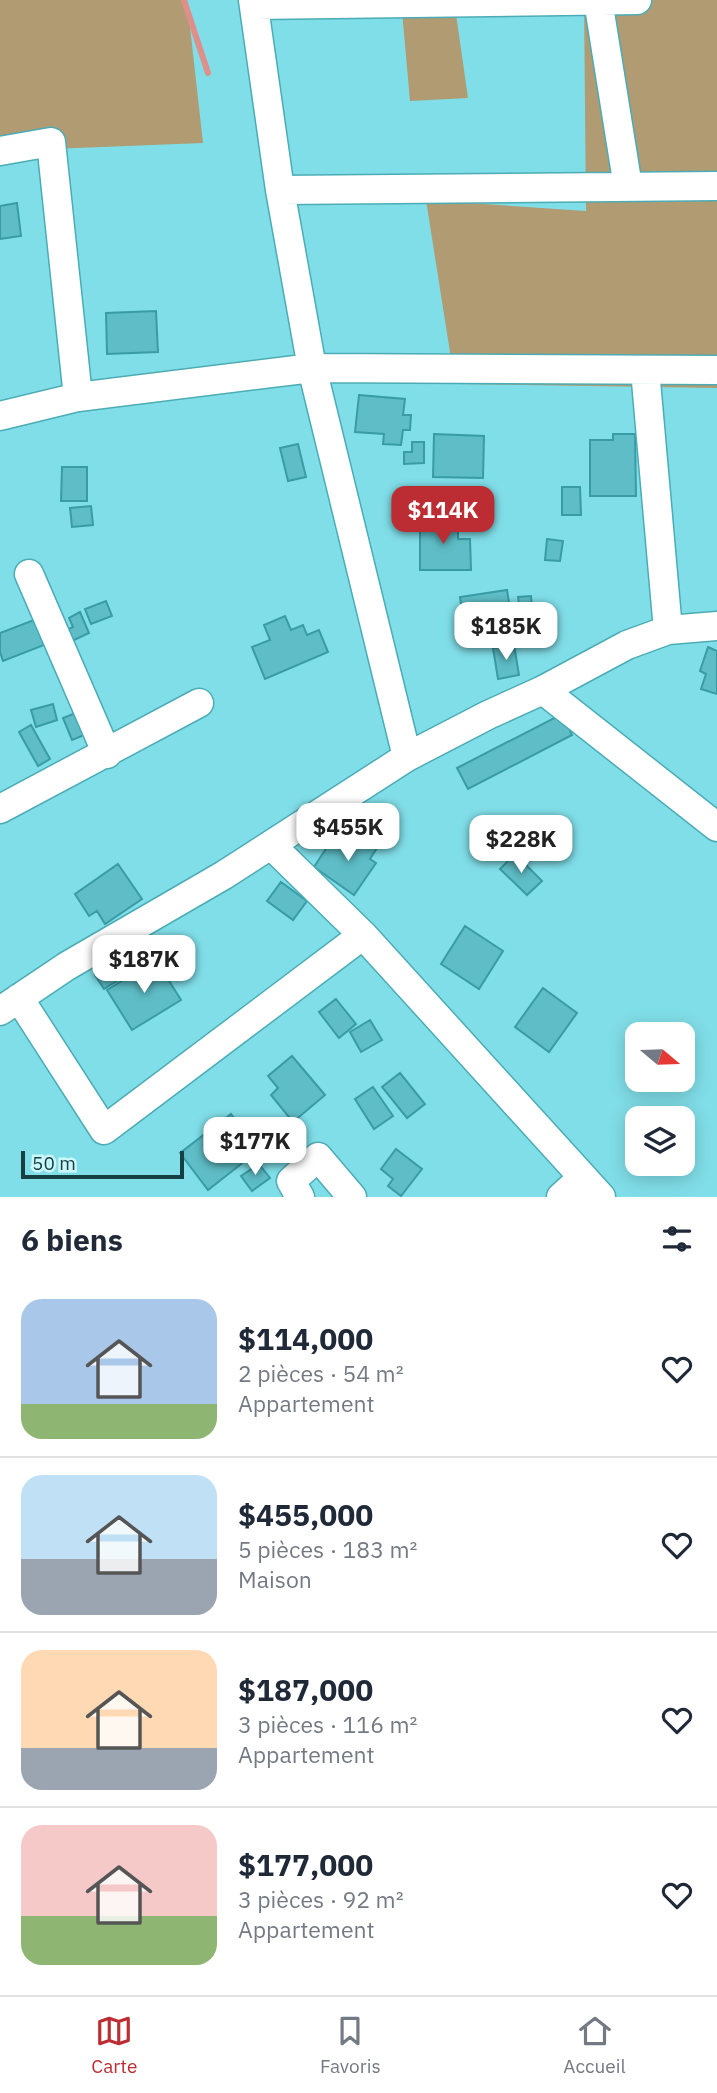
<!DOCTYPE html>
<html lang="fr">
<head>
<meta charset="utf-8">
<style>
	:root { --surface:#fff; --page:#f6f6f7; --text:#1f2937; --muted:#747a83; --line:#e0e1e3; --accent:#bc2d33 }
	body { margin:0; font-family:"IBM Plex Sans",sans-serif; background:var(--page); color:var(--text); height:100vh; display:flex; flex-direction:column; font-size:26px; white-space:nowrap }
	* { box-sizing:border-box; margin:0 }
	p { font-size:23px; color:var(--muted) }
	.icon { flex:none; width:38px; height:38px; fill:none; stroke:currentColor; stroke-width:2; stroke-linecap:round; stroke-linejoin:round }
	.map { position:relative; height:1197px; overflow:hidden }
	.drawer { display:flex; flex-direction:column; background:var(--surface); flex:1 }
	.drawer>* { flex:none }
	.needle { width:46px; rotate:109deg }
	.buttons { position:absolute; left:625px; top:1022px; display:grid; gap:14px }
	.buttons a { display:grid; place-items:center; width:70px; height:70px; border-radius:14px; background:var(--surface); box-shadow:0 4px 18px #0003; font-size:35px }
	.scale { position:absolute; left:21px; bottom:18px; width:163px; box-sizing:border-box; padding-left:7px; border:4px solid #174044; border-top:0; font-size:19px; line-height:24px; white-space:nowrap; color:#174044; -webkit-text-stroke:5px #cbf7fb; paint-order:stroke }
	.price { position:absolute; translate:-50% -60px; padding:0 16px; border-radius:14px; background:#fff; color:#222; font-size:23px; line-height:46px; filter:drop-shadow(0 2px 4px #0008) }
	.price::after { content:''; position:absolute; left:50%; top:42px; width:21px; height:16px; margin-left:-10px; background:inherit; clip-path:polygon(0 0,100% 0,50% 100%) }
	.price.active { background:var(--accent); color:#fff }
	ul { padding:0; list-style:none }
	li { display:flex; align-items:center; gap:21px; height:175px; padding:0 21px }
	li+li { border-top:2px solid var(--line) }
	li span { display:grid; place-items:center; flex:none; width:196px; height:140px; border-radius:21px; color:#555 }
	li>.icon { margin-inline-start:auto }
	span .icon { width:84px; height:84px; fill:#fffc; stroke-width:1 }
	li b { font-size:30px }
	h2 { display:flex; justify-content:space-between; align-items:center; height:84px; padding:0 21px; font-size:30px }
	.tabs { display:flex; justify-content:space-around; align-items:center; height:98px; border-top:2px solid var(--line); background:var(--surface); font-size:19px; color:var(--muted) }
	.tabs a { display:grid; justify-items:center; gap:4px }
	.tabs .active { color:var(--accent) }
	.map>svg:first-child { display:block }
	.green { fill:#b09b72 }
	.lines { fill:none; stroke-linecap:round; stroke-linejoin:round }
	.stream { stroke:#de8f89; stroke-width:6 }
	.building { fill:#5ebdc6; stroke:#399ca5; stroke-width:2 }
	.minor-casing { stroke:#4cacb5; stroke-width:31 }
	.minor { stroke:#fff; stroke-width:28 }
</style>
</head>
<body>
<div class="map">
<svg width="717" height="1197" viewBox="0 0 717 1197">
	<rect width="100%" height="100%" fill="#80dee8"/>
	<path class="green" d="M 0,0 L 187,0 L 203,143 L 0,151 Z
		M 401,0 L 454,0 L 468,98 L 410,101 Z
		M 584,0 L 717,0 L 717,388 L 455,384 L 426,200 L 586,211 Z"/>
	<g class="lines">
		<path class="stream" d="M 184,0 L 208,73"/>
	</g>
	<path class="building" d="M 17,203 L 21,236 L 0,239 L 0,206 Z
		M 156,311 L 158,352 L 107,354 L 106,313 Z
		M 359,395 L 405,399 L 403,415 L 411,415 L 410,430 L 403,430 L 401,445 L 383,444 L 384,434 L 355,432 Z
		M 434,434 L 484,436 L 483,478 L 433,477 Z
		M 613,434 L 635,434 L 636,496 L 590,496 L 590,440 L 613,440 Z
		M 412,442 L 424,442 L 424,463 L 404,464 L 404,452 L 412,452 Z
		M 298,444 L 306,477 L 288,481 L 280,448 Z
		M 62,467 L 87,467 L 87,501 L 61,501 Z
		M 562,487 L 580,487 L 581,515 L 562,515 Z
		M 91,506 L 93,525 L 72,527 L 70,508 Z
		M 420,519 L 458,519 L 458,539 L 470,539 L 471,570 L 420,570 Z
		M 547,539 L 563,541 L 560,561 L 545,560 Z
		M 507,590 L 514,634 L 483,639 L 481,628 L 465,631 L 460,597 Z
		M 531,596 L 532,609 L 520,611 L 518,597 Z
		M 106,601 L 112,616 L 91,624 L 85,609 Z
		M 80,612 L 89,633 L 68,643 L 63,632 L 73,627 L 69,618 Z
		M 285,616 L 291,630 L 303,625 L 307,635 L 319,630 L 328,652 L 265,679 L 252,647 L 270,640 L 264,625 Z
		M 527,617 L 530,640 L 521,641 L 519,618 Z
		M 34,620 L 44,645 L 3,661 L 0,652 L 0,633 Z
		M 514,645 L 519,675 L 498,679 L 493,648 Z
		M 708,647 L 717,651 L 717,694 L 701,689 L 706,674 L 700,671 Z
		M 53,704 L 57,720 L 36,727 L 31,710 Z
		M 78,712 L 87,734 L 72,740 L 63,718 Z
		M 562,714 L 572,735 L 468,789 L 457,768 Z
		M 31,725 L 50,759 L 38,766 L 19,732 Z
		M 357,834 L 377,848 L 370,859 L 376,863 L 354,895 L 314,867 L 331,841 L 345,851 Z
		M 515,854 L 542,881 L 527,895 L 500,869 Z
		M 118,864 L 142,899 L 105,924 L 97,911 L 89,916 L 75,894 Z
		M 281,882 L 307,901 L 293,920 L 267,901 Z
		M 465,926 L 503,951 L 479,989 L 441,964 Z
		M 143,945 L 152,959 L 104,989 L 95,975 Z
		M 156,960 L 181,1000 L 132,1030 L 107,990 Z
		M 543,988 L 577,1013 L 549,1052 L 515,1027 Z
		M 336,999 L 356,1024 L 339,1038 L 319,1012 Z
		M 370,1020 L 382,1040 L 361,1052 L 350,1032 Z
		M 292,1056 L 325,1095 L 293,1122 L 271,1095 L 278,1088 L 268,1076 Z
		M 400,1073 L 425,1104 L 407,1118 L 382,1087 Z
		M 373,1087 L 393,1116 L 374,1129 L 355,1099 Z
		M 231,1114 L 259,1150 L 208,1190 L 180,1153 Z
		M 396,1149 L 422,1169 L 401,1196 L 388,1186 L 393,1179 L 381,1169 Z
		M 259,1164 L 270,1178 L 252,1191 L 241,1176 Z"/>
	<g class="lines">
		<g class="minor-casing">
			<path id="minor" d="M 253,0 L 280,190 L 312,368 L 407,757
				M 598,0 L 628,187
				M 254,5 L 637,0
				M 0,151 L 51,142 L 78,397
				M 280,190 L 717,186
				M 645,370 L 668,630
				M 0,416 L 78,397 L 312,368 L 717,370
				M 29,574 L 107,754
				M 543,690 L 717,827
				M 0,809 L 199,703
				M 271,845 L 363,935 L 601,1197
				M 19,998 L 104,1130 L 363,935
				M 0,1011 L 67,966 L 224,875 L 407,757 L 488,715 L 543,690 L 627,645 L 668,630 L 717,626
				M 300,1197 L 291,1181 L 318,1157 L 352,1197
				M 561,1197 L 583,1177"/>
		</g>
		<use href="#minor" class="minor"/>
	</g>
</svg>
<div class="buttons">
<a><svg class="needle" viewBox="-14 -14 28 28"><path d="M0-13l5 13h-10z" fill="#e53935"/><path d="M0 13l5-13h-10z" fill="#747a83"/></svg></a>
<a><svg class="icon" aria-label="layers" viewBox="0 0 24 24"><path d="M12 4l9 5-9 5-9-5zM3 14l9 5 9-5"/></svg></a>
</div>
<div class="scale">50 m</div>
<b class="price active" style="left:443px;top:546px">$114K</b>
<b class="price" style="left:506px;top:662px">$185K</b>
<b class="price" style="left:348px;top:863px">$455K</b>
<b class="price" style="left:521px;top:875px">$228K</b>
<b class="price" style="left:144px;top:995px">$187K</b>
<b class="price" style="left:255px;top:1177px">$177K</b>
</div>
<section class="drawer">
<h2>6 biens<svg class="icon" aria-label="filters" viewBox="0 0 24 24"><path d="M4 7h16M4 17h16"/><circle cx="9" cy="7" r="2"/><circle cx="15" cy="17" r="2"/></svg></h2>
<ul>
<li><span style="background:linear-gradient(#a9c7e8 75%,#8fb573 0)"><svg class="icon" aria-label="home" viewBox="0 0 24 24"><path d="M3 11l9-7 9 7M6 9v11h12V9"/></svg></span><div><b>$114,000</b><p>2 pièces · 54 m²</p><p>Appartement</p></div><svg class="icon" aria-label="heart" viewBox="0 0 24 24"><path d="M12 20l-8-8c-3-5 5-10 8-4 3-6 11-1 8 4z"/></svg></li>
<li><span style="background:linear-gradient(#bfe0f5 60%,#9aa5b1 0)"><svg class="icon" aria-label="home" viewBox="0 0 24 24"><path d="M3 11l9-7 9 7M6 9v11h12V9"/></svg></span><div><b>$455,000</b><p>5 pièces · 183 m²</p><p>Maison</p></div><svg class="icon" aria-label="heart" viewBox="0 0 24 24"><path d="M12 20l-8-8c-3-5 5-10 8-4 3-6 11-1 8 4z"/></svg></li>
<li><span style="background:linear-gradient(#ffd9b3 70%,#9aa5b1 0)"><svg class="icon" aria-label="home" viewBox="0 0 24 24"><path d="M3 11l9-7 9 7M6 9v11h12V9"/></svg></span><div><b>$187,000</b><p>3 pièces · 116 m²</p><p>Appartement</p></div><svg class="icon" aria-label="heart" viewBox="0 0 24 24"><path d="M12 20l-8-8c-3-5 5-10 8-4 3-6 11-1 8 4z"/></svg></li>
<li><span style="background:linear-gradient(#f6c9c9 65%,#8fb573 0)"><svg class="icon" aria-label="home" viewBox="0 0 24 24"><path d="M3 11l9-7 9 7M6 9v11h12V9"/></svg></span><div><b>$177,000</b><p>3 pièces · 92 m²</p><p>Appartement</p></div><svg class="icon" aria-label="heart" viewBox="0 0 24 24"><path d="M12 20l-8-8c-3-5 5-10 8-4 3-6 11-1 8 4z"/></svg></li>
</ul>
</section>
<nav class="tabs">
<a class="active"><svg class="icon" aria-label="map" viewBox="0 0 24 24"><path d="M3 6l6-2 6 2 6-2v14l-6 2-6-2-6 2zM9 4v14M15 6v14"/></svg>Carte</a>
<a><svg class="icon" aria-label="saved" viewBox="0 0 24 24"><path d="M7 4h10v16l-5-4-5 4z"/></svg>Favoris</a>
<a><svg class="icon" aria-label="home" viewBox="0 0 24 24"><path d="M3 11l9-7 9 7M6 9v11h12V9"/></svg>Accueil</a>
</nav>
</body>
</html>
